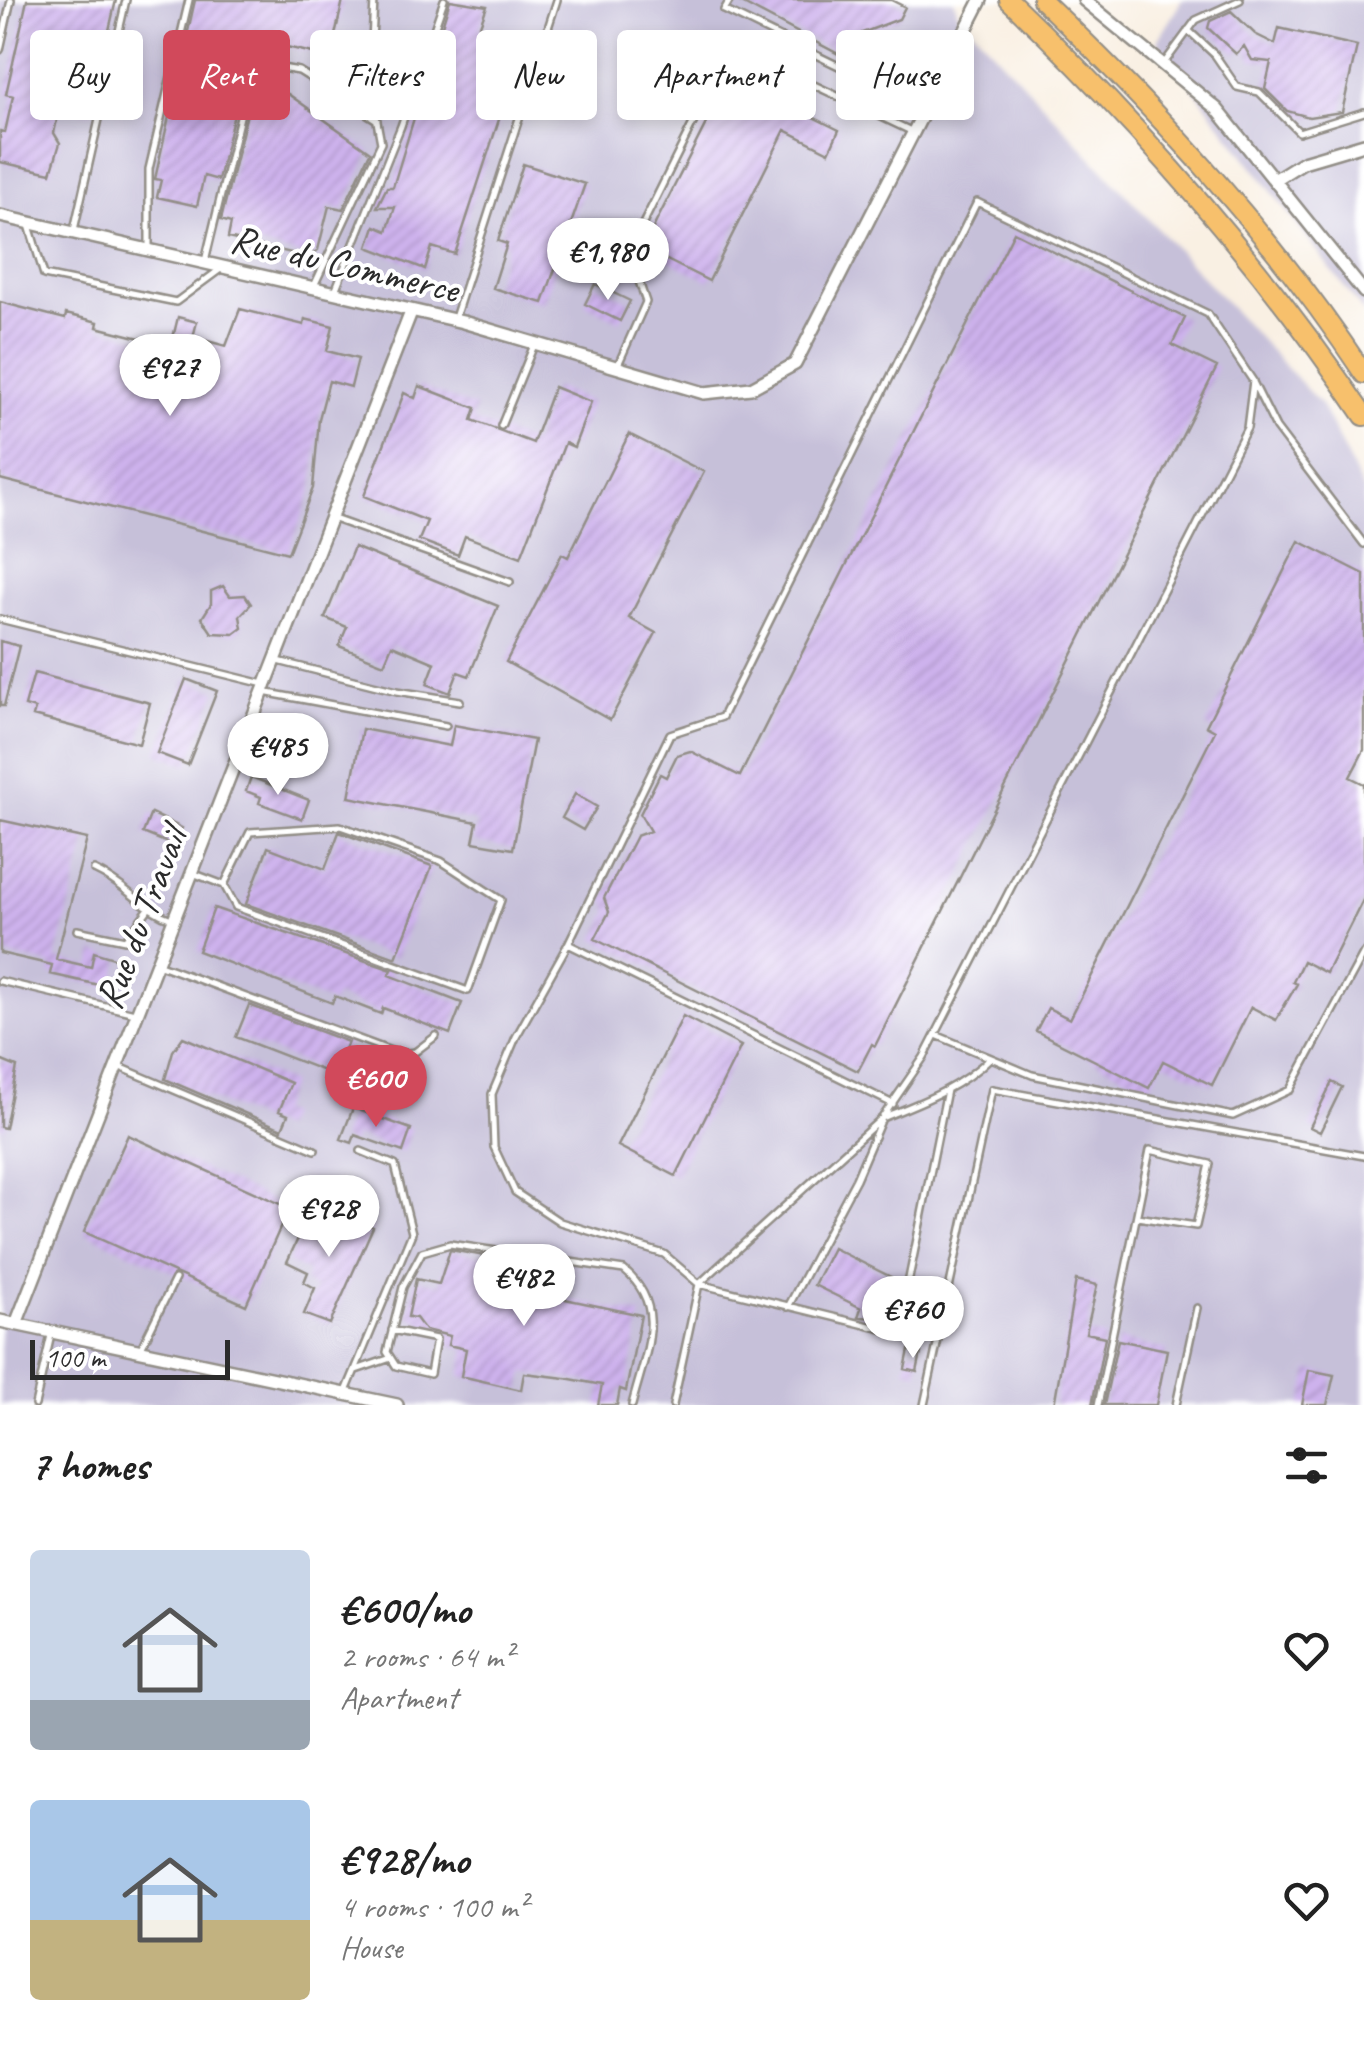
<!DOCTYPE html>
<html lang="en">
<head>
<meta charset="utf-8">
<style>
	:root { --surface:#fff; --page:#f6f6f6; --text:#222; --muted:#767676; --accent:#d1495b }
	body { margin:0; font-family:Caveat,sans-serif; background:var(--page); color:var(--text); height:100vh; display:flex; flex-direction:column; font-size:38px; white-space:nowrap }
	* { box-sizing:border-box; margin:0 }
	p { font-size:32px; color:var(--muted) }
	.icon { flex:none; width:55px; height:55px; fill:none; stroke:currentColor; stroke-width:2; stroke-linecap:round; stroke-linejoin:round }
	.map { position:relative; height:1405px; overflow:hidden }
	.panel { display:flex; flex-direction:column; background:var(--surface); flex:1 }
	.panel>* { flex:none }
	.banner { position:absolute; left:30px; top:30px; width:1305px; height:90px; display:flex; gap:20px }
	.scale { position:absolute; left:30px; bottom:25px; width:200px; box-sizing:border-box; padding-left:10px; border:5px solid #2b2b2b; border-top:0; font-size:28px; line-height:35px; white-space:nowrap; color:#2b2b2b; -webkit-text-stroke:8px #fff; paint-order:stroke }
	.price { position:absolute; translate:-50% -85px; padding:0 22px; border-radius:35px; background:#fff; color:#222; font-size:32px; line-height:65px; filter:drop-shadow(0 2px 5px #0008) }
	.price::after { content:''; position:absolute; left:50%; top:60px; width:30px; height:22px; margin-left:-15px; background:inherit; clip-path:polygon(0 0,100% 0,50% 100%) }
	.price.active { background:var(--accent); color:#fff }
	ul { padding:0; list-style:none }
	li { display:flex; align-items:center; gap:30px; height:250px; padding:0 30px }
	li span { display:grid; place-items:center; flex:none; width:280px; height:200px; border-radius:10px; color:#555 }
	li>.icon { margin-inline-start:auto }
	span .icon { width:120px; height:120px; fill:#fffc; stroke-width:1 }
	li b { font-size:42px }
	h2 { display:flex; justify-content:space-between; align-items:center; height:120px; padding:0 30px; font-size:42px }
	.pill { padding:0 35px; border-radius:10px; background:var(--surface); box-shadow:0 5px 15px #0003; font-size:35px; line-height:90px }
	.pill.active { background:var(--accent); color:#fff }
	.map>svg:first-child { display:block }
	.industrial { fill:#c6c0d9 }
	.building { fill:url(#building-hatch) }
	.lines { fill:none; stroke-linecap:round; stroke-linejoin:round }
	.service-casing { stroke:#928e87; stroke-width:10 }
	.minor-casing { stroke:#928e87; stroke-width:16 }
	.trunk-casing { stroke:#928e87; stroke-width:22 }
	.service { stroke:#fff; stroke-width:5 }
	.minor { stroke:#fff; stroke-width:11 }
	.trunk { stroke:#f7c06c; stroke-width:18 }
	.labels { text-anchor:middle; stroke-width:8; stroke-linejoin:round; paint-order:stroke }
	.street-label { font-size:40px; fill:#2b2b2b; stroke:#fff }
</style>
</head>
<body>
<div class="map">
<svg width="1364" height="1405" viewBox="0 0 1364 1405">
	<defs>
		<pattern id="building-hatch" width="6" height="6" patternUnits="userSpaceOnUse" patternTransform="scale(2.5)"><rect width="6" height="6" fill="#ceb2ed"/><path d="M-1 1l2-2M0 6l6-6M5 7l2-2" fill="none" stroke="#b199cb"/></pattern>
	</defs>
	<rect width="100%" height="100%" fill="#fff"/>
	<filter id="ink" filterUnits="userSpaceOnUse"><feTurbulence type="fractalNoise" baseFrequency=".01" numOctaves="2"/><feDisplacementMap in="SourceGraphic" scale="20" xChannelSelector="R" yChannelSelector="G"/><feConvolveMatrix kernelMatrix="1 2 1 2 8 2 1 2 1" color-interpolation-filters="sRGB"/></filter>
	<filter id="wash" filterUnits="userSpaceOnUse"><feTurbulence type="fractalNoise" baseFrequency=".0048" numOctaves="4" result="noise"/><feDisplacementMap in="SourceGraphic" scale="40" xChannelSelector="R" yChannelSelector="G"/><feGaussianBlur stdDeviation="2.25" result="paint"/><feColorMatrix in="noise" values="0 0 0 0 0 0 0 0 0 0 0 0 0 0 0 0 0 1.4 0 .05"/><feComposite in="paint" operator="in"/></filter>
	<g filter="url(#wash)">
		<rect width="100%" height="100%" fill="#f9f0e3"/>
		<path class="industrial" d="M 0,0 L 954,0 L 958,13 L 1322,406 L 1364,492 L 1364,1405 L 0,1405 Z
			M 1182,0 L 1364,0 L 1364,313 L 1157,41 Z"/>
		<g id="blocks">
			<path class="building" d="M 27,0 L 116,0 L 90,113 L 60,106 L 54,133 L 60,143 L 51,173 L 0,162 L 0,131 L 5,132 L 13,96 L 6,94 Z
				M 195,0 L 343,0 L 330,57 L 252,39 L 218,180 L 204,176 L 197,206 L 157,197 L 161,180 L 155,179 Z
				M 450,0 L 487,6 L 479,28 L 524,43 L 455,254 L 432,247 L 425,269 L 368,247 L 375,226 L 387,231 L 395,207 L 377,207 L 387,187 L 393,187 Z
				M 736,0 L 891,0 L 905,7 L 899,19 L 862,33 L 848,59 Z
				M 1231,11 L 1255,34 L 1275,44 L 1279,28 L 1357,46 L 1342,112 L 1309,117 L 1287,111 L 1265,89 L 1271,62 L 1252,60 L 1244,46 L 1236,54 L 1208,28 L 1210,21 Z
				M 730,76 L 839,130 L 829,152 L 785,130 L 709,281 L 643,248 Z
				M 255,81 L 275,84 L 274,90 L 288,94 L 370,152 L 343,209 L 329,206 L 318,250 L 308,257 L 228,238 L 231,223 L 221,220 Z
				M 523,164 L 585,184 L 543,303 L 493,288 L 507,244 L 498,241 Z
				M 1014,232 L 1185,318 L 1172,345 L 1217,367 L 875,1046 L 872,1044 L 858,1071 L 595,939 L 609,912 L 604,898 L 636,836 L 650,831 L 640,814 L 660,774 L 666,777 L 677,755 L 690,751 L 740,776 Z
				M 595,284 L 630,301 L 620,321 L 585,304 Z
				M 0,302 L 65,319 L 66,314 L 98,322 L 97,327 L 171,346 L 178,317 L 197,322 L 193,337 L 226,346 L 240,309 L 304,325 L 305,319 L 333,326 L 327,351 L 358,359 L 351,387 L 329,381 L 319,419 L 313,488 L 288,553 L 0,479 Z
				M 419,386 L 476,408 L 472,420 L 533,443 L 554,387 L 591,402 L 574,447 L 565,443 L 521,557 L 465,536 L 458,555 L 419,540 L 427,521 L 364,496 L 404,393 L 415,398 Z
				M 629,434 L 704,472 L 629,618 L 656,633 L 610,720 L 506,662 L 562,554 L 568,557 Z
				M 1299,541 L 1364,574 L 1364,750 L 1350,777 L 1364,784 L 1364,898 L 1326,973 L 1303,961 L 1293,982 L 1297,984 L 1276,1020 L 1251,1007 L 1212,1085 L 1163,1061 L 1149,1088 L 1036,1031 L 1048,1008 L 1070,1019 L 1215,731 L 1206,726 Z
				M 354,547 L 498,606 L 469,676 L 458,672 L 450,693 L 427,684 L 435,663 L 392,645 L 384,664 L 339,646 L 347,627 L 325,618 Z
				M 223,586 L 230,596 L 245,595 L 251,604 L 240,616 L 242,628 L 234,634 L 212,633 L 202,618 L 211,604 L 211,591 Z
				M 0,641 L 19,646 L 4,706 L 0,706 Z
				M 34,673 L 150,703 L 139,744 L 33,716 L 35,709 L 25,706 Z
				M 186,679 L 217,691 L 188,765 L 157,753 Z
				M 454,725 L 534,740 L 513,849 L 473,842 L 477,822 L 349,797 L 362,729 L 450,746 Z
				M 251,777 L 309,800 L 302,819 L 259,803 L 261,797 L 246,791 Z
				M 575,794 L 597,807 L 583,830 L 562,818 Z
				M 151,813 L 182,828 L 175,846 L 143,833 Z
				M 0,820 L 87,839 L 56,959 L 91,967 L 94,952 L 120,960 L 112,988 L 50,974 L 52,965 L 0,953 Z
				M 339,832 L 432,866 L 396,958 L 246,904 L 268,847 L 325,869 Z
				M 214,908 L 392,970 L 389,975 L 462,1003 L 450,1034 L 383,1008 L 381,1014 L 335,996 L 332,1003 L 198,951 Z
				M 249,1005 L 348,1042 L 334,1075 L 236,1037 Z
				M 683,1016 L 741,1046 L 676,1176 L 618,1146 Z
				M 183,1037 L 291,1083 L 279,1111 L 288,1115 L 282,1129 L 165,1079 L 173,1051 Z
				M 0,1060 L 17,1067 L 5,1128 L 0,1127 Z
				M 1332,1082 L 1342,1087 L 1320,1132 L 1310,1127 Z
				M 353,1108 L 411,1129 L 403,1152 L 355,1135 L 352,1143 L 341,1139 Z
				M 128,1135 L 289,1208 L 246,1305 L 84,1232 Z
				M 343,1211 L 373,1227 L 330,1324 L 304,1314 L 315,1288 L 304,1282 L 308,1272 L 287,1262 L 309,1215 L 336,1225 Z
				M 833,1248 L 899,1281 L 880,1318 L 858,1317 L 861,1308 L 814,1285 Z
				M 450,1250 L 509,1260 L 503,1286 L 641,1315 L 626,1391 L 620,1389 L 617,1405 L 598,1405 L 602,1385 L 565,1378 L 524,1373 L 521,1390 L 461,1376 L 466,1349 L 448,1345 L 450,1336 L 425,1330 L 416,1318 L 408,1317 L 416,1279 L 439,1284 Z
				M 1076,1280 L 1097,1285 L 1086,1333 L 1105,1337 L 1092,1405 L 1054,1405 Z
				M 1118,1340 L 1167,1350 L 1156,1405 L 1104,1405 Z
				M 909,1350 L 921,1353 L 917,1372 L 905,1369 Z
				M 1309,1370 L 1334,1375 L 1327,1405 L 1302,1405 Z"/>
		</g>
	</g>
	<g filter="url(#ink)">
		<use href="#blocks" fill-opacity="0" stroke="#928e87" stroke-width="2.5"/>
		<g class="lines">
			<g class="service-casing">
				<path id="service" d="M 730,0 L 724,10 L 851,72 L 863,50 L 935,84
					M 1188,30 L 1215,55 L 1237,87 L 1259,92 L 1299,132 L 1364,112
					M 0,50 L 11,0
					M 1165,62 L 1196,20 L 1240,0
					M 29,225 L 44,275 L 176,302 L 222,268
					M 74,230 L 126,0
					M 149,247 L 149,169 L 189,0
					M 205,261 L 253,63 L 299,71 L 377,120
					M 314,286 L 381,143 L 370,84 L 374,0
					M 335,291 L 401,126 L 444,0
					M 454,321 L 557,0
					M 617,367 L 646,302 L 629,252 L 713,83 L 736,48 L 911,131
					M 1253,382 L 1276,428 L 1364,544
					M 501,426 L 534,345
					M 334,519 L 510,582
					M 0,619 L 264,684
					M 278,661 L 397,691 L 460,701
					M 263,692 L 446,726
					M 94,870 C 129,886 139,908 174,920
					M 195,874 L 224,885 L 236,907 L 468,991 L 501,900 L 441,861 L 340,826 L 250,832 L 224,885
					M 77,930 L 125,940 L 147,911
					M 568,944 L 893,1104
					M 160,965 L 399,1054 L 415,1052 L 436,1036
					M 0,981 L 135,1013
					M 936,1035 L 1032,1075 L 1233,1116 L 1290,1090 L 1364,953
					M 120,1067 L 315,1150
					M 788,1307 L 856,1179 L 882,1118 C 922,1102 960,1088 990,1058
					M 392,1330 L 436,1339 L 430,1374 L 396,1366 L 387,1352 L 403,1287 L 422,1252 L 450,1244 L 624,1270 C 670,1308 644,1355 632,1405
					M 141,1348 L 175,1279
					M 356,1370 L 391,1358
					M 345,1394 L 412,1233 L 395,1165 L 361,1151
					M 35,1405 L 51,1335
					M 673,1405 L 699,1284 L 882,1118 L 924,1057 L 1247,428 L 1253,381 L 1208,314 L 977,202 L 722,717 L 670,734 L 568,944 L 516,1037 L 492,1094 L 494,1147 L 515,1192 L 560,1222 L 664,1254 L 699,1284 L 898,1333 L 947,1090
					M 924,1405 L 992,1089 L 1364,1156
					M 1098,1405 L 1150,1150 L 1210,1164 L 1196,1226 L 1137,1217
					M 1176,1405 L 1197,1308"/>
			</g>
			<g class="minor-casing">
				<path id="minor" d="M 1084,0 L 1217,109 L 1364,292
					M 1276,179 L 1303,162 L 1364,144
					M 0,216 L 463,322 L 704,393 L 751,388 L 795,364 L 981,0
					M 0,1321 L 397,1405
					M 16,1324 L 411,312"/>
			</g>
			<g class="trunk-casing">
				<path id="trunk" d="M 1009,0 C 1143,128 1260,262 1364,416
					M 1042,0 C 1162,115 1272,235 1364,374"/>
			</g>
			<use href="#service" class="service"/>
			<use href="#minor" class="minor"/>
			<use href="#trunk" class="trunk"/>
		</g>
	</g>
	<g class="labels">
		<g class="street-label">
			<text transform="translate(345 263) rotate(13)" y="14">Rue du Commerce</text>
			<text transform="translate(140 918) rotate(-69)" y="14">Rue du Travail</text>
		</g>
	</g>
</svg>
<div class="scale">100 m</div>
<b class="price" style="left:608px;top:303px">€1,980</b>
<b class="price" style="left:170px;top:419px">€927</b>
<b class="price" style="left:278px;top:798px">€485</b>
<b class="price active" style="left:376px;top:1130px">€600</b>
<b class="price" style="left:329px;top:1260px">€928</b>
<b class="price" style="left:524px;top:1329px">€482</b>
<b class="price" style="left:913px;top:1361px">€760</b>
<div class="banner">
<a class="pill">Buy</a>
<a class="pill active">Rent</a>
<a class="pill">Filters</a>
<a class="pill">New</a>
<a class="pill">Apartment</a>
<a class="pill">House</a>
</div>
</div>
<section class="panel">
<h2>7 homes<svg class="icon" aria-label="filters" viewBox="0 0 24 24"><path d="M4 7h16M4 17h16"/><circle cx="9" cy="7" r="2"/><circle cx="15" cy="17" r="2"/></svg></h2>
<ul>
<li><span style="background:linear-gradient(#c9d6e8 75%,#9aa5b1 0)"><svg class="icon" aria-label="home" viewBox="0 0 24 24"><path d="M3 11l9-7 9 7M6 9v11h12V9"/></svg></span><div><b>€600/mo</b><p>2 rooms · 64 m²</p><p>Apartment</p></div><svg class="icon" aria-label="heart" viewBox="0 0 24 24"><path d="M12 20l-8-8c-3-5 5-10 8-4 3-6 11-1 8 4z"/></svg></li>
<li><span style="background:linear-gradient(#a9c7e8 60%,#c2b280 0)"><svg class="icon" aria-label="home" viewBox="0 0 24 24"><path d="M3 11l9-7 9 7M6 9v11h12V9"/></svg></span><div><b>€928/mo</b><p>4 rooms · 100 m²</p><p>House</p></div><svg class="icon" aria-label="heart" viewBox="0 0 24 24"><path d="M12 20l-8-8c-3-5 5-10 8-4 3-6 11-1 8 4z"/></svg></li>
</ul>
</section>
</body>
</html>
